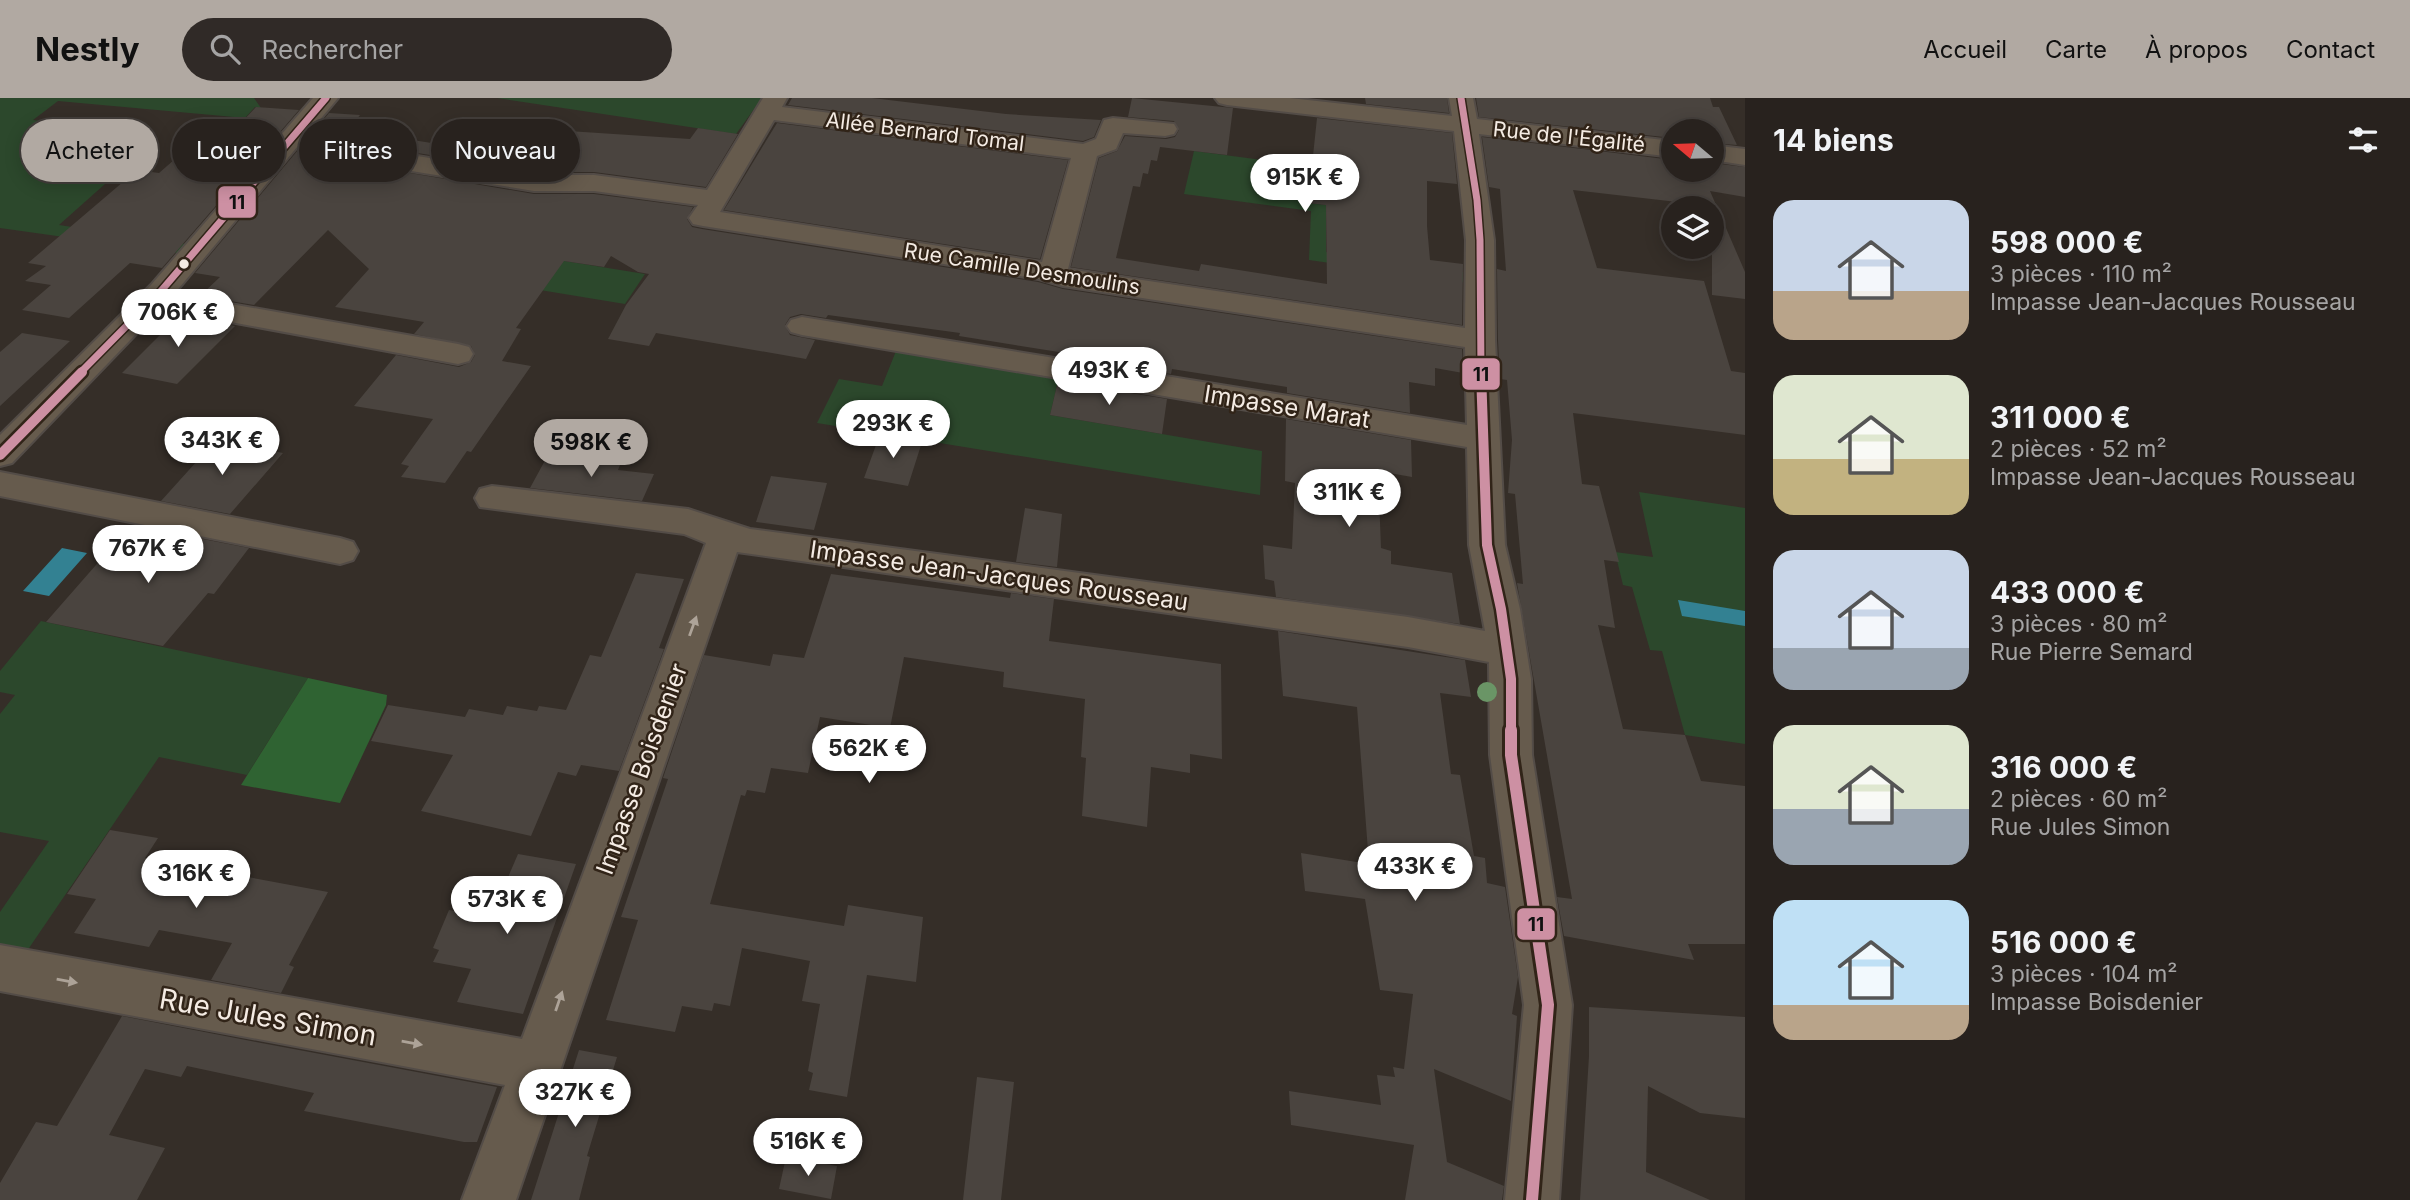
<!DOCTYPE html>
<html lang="fr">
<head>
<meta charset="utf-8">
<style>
	:root { --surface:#28221e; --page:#302a27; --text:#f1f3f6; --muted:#a5a4a4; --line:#443f3c; --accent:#b1a9a2 }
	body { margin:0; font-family:Inter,sans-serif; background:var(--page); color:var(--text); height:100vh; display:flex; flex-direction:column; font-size:26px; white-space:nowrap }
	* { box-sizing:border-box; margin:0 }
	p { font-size:23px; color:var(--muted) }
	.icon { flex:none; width:38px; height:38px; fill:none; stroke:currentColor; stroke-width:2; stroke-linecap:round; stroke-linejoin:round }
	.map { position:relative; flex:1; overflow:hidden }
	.panel { display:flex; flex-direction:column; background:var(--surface); width:665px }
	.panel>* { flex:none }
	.banner { position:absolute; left:21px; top:21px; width:665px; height:63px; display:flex; gap:14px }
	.needle { width:46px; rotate:289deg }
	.tools { position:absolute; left:1661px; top:21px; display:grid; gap:14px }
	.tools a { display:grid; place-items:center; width:63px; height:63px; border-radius:50%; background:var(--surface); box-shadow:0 4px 18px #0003,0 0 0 2px var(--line); font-size:35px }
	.price { position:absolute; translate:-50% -60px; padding:0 16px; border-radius:24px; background:#fff; color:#222; font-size:23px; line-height:46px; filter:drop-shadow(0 2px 4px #0008) }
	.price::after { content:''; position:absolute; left:50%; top:42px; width:21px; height:16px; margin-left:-10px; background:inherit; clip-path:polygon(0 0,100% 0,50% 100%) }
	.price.current { background:var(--accent); color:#111 }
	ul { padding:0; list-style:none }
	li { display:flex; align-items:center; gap:21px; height:175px; padding:0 28px }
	li span { display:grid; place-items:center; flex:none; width:196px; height:140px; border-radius:21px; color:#555 }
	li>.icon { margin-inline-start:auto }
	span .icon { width:84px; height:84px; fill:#fffc; stroke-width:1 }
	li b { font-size:30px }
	h2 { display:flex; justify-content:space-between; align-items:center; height:84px; padding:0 28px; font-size:30px }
	.pill { padding:0 24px; border-radius:32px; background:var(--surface); box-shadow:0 4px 18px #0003,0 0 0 2px var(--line); font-size:24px; line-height:63px }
	.pill.current { background:var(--accent); color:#111 }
	header { display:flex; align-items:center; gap:42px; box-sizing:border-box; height:98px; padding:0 35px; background:var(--accent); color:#111 }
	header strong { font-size:33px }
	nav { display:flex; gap:38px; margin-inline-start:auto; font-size:24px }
	.search { width:490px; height:63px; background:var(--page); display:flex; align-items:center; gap:18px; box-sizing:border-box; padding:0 24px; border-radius:38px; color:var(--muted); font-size:26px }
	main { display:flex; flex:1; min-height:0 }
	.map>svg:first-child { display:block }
	.green { fill:#2c482c }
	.forest { fill:#2f6332 }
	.water { fill:#338192 }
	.building { fill:#4a443f }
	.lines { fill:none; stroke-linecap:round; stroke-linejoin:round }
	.minor-casing { stroke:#534c47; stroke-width:4 }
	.minor { fill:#665b4d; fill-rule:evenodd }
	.bus-1-far2-casing { stroke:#312418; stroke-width:10 }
	.bus-1-far1-casing { stroke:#312418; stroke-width:15 }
	.bus-1-casing { stroke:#312418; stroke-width:18 }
	.bus-1-far2 { stroke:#cd90a3; stroke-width:7 }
	.bus-1-far1 { stroke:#cd90a3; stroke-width:10 }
	.bus-1 { stroke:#cd90a3; stroke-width:12 }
	.tree { fill:#6a9566 }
	.oneway { fill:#ada398 }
	.bus-dot { fill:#f4ebe3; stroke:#312418; stroke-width:2.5 }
	.labels { text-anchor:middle; stroke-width:5; stroke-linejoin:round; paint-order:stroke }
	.far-street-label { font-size:21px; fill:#f4ebe3; stroke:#312418 }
	.street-label { font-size:24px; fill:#f4ebe3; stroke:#312418 }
	.near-street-label { font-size:28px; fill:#f4ebe3; stroke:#312418 }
	.line-badge { stroke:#312418; stroke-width:2.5 }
	.pale-badge-label { font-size:19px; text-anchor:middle; font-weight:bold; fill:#111 }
</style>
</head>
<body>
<header>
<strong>Nestly</strong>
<div class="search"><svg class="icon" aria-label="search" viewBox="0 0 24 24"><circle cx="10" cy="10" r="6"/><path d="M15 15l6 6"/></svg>Rechercher</div>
<nav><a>Accueil</a><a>Carte</a><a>À propos</a><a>Contact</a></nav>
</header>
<main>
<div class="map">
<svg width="1745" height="1102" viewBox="0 0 1745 1102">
	<rect width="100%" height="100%" fill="#352e28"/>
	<path class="green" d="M 0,0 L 254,0 L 261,10 L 255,9 L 245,20 L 58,3 L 33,22 L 111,32 L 74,63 L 123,70 L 59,127 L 186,146 L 178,155 L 0,130 Z
		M 497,0 L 762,0 L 736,36 Z
		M 1194,53 L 1316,69 L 1315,99 L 1308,99 L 1308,105 L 1326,107 L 1326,154 L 1463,174 L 1463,184 L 1309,162 L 1311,113 L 1184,96 Z
		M 397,136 L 645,176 L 625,206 L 370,164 Z
		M 898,248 L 1060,275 L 1050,317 L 1262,353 L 1260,397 L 817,325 L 839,281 L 882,288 Z
		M 1639,394 L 1745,410 L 1745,646 L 1685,637 L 1662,553 L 1650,552 L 1632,489 L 1623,487 L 1615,454 L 1653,459 Z
		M 41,523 L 308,580 L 247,677 L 159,659 L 25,856 L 0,852 L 0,814 L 49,743 L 0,734 L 0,616 L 15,597 L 0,594 L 0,573 Z"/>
	<path class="forest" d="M 308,580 L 387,597 L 386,607 L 340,705 L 241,687 Z"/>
	<path class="water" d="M 62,450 L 87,455 L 49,498 L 23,493 Z
		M 1678,502 L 1745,513 L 1745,528 L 1682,518 Z"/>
	<path class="building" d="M 792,0 L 872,0 L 1006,16 L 1101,22 L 1094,39 L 1083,43 L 788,7 Z
		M 1132,0 L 1233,10 L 1227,57 L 1160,49 L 1157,63 L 1151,62 L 1148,76 L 1143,75 L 1140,89 L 1133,88 L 1116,160 L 1199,173 L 1201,166 L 1327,186 L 1326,107 L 1308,105 L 1317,20 L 1452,35 L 1457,86 L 1427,83 L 1427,128 L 1430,162 L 1463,166 L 1462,227 L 1071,169 L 1099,60 L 1117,53 L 1125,38 L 1166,41 L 1175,39 L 1179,32 L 1174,23 L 1128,19 Z
		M 1365,0 L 1447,0 L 1449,15 L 1366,6 Z
		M 1476,0 L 1710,0 L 1713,9 L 1719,9 L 1737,47 L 1712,45 L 1712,33 L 1673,33 L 1673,40 L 1479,19 Z
		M 256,9 L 299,12 L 162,170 L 130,165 L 69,220 L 22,212 L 51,187 L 25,183 L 46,168 L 28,165 L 137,72 L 159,75 L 198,41 L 223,44 Z
		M 329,15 L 360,17 L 357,21 L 387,25 L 381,32 L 411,36 L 406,41 L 534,61 L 553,32 L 690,41 L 698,30 L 738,36 L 706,89 L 594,74 L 534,74 L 405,53 L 395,57 L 389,64 L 394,71 L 404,74 L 534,96 L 594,96 L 693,109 L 687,121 L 692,129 L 702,131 L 1038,184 L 1063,191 L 1462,251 L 1463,275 L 1435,270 L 1435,288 L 1409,284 L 1410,315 L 1287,295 L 1287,289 L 1172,271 L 1171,276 L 1064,259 L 1065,255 L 959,238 L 960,235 L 828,217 L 826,220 L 801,216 L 790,219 L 785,227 L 790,237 L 815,242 L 806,261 L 656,235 L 649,248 L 608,241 L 626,207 L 649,176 L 638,174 L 611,158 L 604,169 L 564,163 L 516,230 L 521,231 L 502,263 L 531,268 L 471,354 L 467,353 L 445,385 L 401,379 L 409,368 L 401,366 L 433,321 L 354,308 L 396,257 L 459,269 L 471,264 L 475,257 L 471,248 L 414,236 L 424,224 L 335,209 L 369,171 L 328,132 L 254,207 L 200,198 L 220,179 L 195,175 Z
		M 777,25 L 1068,62 L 1040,161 L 724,112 Z
		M 1482,39 L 1673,62 L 1673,72 L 1712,72 L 1712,65 L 1745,69 L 1745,99 L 1710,93 L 1745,174 L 1745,201 L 1712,197 L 1712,108 L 1573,92 L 1597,170 L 1704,183 L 1731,273 L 1745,275 L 1745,337 L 1573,315 L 1582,386 L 1599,388 L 1619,464 L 1604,462 L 1615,530 L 1598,527 L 1623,631 L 1685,637 L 1701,683 L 1745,688 L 1745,846 L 1688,846 L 1694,862 L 1564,838 L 1557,799 L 1572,801 L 1517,485 L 1523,486 L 1515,396 L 1508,395 L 1512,342 L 1507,282 L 1500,281 L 1498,242 L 1497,171 L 1506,173 L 1500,91 L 1489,89 Z
		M 180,217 L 235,228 L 177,286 L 122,275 Z
		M 22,235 L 70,243 L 0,308 L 0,254 Z
		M 1058,283 L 1167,301 L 1162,336 L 1050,317 Z
		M 1286,321 L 1411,342 L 1412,379 L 1378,373 L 1381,450 L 1391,453 L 1391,466 L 1452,475 L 1460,526 L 1276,499 L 1274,483 L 1265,481 L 1263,447 L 1292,451 L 1295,385 L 1285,383 Z
		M 880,336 L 922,344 L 908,388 L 864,380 Z
		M 216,342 L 283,355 L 230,416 L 161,403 Z
		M 548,357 L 620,367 L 618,372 L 654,376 L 642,403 L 530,390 Z
		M 771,378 L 827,385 L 814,432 L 756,424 Z
		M 1025,410 L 1062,416 L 1057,469 L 1016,464 Z
		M 131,427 L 249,450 L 214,496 L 208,495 L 163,548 L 46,524 Z
		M 636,475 L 684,481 L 659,550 L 664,551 L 619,673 L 581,667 L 576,678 L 558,674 L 531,738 L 421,713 L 453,657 L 371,643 L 388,607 L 465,619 L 469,611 L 503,617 L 507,608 L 537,613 L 539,608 L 566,612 L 590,557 L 601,559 Z
		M 831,476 L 1010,500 L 1011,495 L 1054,501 L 1049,543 L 1221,566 L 1222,661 L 1190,656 L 1190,675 L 1151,669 L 1147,729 L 1082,718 L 1086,660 L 1081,659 L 1085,601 L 1003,589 L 1004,574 L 904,559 L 890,630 L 820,619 L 808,675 L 771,670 L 765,695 L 747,692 L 745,698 L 741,697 L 710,806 L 844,828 L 848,807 L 923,819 L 916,884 L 867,877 L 847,999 L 809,992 L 813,975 L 808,973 L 820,906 L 802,903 L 810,863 L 742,850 L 730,908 L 714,905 L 712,913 L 682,908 L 675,934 L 606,922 L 638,822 L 621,819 L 668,681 L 663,680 L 704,557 L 770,568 L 773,556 L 804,560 Z
		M 1278,533 L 1465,562 L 1471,599 L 1440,595 L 1451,676 L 1460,677 L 1474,758 L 1485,760 L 1487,785 L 1505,789 L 1518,879 L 1512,916 L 1517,918 L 1511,1003 L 1434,971 L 1447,1064 L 1504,1088 L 1502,1102 L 1405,1102 L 1414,1047 L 1291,1027 L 1289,993 L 1381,1007 L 1377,977 L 1395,979 L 1393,969 L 1404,971 L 1413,896 L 1380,892 L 1365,801 L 1305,793 L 1301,755 L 1369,766 L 1357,609 L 1283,598 Z
		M 110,732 L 158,740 L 145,760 L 328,794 L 289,867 L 294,869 L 281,895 L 211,882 L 232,845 L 159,832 L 149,849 L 74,835 L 96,801 L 67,796 Z
		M 518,756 L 576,766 L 523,916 L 457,904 L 471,871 L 433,864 L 439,852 L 433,850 L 449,812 L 491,819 Z
		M 1589,909 L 1745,919 L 1745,1020 L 1700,1015 L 1648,988 L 1646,1074 L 1710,1102 L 1580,1102 L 1589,958 Z
		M 122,918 L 256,944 L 497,989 L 477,1044 L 464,1044 L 304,1013 L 314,995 L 187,968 L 181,979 L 145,971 L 109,1037 L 165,1050 L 137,1102 L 0,1102 L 0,1085 L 36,1024 L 57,1028 Z
		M 579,952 L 617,959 L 587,1058 L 590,1059 L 579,1102 L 531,1102 Z
		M 977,979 L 1014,984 L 1001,1102 L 963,1102 Z
		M 786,1059 L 837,1068 L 831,1101 L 779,1091 Z"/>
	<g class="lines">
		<g class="minor-casing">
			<path id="minor" d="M 313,0 L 338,0 L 174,196 L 458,246 L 469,249 L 473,256 L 469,263 L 458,266 L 160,211 L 12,365 L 0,368 L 0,337 L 151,187 Z
				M 763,0 L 787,0 L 782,9 L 1083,46 L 1096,41 L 1104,22 L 1113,20 L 1174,26 L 1177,31 L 1174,36 L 1165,38 L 1123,35 L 1116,51 L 1097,58 L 1068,171 L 1465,230 L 1466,142 L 1454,33 L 1227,7 L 1219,5 L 1215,0 L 1290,0 L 1452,18 L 1449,0 L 1473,0 L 1477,21 L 1673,43 L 1673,59 L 1479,36 L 1494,142 L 1495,242 L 1505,447 L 1520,511 L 1531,581 L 1532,657 L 1572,907 L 1559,1102 L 1505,1102 L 1524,907 L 1490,657 L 1489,564 L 1408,549 L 737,454 L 516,1102 L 462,1102 L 505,987 L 0,893 L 0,847 L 522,941 L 706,445 L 684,436 L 480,409 L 475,400 L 480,391 L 492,388 L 688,411 L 750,431 L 1408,519 L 1485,533 L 1469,447 L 1467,349 L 802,237 L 791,234 L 787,228 L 791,222 L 802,219 L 1467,327 L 1465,249 L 1063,188 L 1039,181 L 703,128 L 693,126 L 689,120 L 698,107 L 594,93 L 534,93 L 405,72 L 396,69 L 392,64 L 396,59 L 405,56 L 534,77 L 594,77 L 707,92 ZM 774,22 L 1071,60 L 1042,164 L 720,114 Z
				M 1712,47 L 1745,51 L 1745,67 L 1712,62 Z
				M 0,374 L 340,440 L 353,444 L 358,453 L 353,462 L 340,466 L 0,398 Z"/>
		</g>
		<use href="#minor" class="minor"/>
		<g class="bus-1-far2-casing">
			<path id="bus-1-far2" d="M 1461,0 L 1477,102 L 1480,142 L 1481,275
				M 80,275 L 161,193 L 326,0"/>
		</g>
		<g class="bus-1-far1-casing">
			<path id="bus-1-far1" d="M 1481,274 L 1487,447 L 1501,511 L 1511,581 L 1511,634
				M 0,357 L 82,274"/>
		</g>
		<g class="bus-1-casing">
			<path id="bus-1" d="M 1511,632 L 1511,657 L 1548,907 L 1532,1102"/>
		</g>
		<use href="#bus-1-far2" class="bus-1-far2"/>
		<use href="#bus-1-far1" class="bus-1-far1"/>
		<use href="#bus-1" class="bus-1"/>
	</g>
	<circle class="tree" cx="1487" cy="594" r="10"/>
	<defs><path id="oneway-solid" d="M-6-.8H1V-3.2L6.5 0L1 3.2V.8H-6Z" transform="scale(1.75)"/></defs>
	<g class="oneway">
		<use href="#oneway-solid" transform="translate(693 528) rotate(-70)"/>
		<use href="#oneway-solid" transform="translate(67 883) rotate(10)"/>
		<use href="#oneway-solid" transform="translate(559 903) rotate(-71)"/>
		<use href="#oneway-solid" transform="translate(412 945) rotate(10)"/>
	</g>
	<circle class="bus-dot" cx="184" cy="166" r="6"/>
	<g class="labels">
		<g class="far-street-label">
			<text transform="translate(925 34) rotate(7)" y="7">Allée Bernard Tomal</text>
			<text transform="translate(1569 39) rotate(6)" y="7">Rue de l'Égalité</text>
			<text transform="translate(1022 171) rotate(9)" y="7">Rue Camille Desmoulins</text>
		</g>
		<g class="street-label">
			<text transform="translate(1287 309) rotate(9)" y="8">Impasse Marat</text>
			<text transform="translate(999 478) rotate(8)" y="8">Impasse Jean-Jacques Rousseau</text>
			<text transform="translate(642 671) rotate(-70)" y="8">Impasse Boisdenier</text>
		</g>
		<g class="near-street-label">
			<text transform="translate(268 919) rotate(10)" y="10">Rue Jules Simon</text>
		</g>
	</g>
	<g class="line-badge">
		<rect x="217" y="87" width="40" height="34" rx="7" fill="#cd90a3"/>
		<rect x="1461" y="259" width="40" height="34" rx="7" fill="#cd90a3"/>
		<rect x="1516" y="809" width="40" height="34" rx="7" fill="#cd90a3"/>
	</g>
	<g class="pale-badge-label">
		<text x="237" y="111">11</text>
		<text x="1481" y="283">11</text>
		<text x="1536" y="833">11</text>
	</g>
</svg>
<div class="tools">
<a><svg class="needle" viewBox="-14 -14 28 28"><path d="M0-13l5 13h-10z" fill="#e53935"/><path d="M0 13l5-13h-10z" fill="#a5a4a4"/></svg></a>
<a><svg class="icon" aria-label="layers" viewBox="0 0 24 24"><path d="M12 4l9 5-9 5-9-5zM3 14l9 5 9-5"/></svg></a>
</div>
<b class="price" style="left:1305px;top:116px">915K €</b>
<b class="price" style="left:178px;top:251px">706K €</b>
<b class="price" style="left:1109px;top:309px">493K €</b>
<b class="price" style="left:893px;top:362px">293K €</b>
<b class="price" style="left:222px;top:379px">343K €</b>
<b class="price current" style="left:591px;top:381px">598K €</b>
<b class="price" style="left:1349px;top:431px">311K €</b>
<b class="price" style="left:148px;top:487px">767K €</b>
<b class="price" style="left:869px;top:687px">562K €</b>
<b class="price" style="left:1415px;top:805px">433K €</b>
<b class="price" style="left:196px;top:812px">316K €</b>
<b class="price" style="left:507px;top:838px">573K €</b>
<b class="price" style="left:575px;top:1031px">327K €</b>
<b class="price" style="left:808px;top:1080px">516K €</b>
<div class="banner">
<a class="pill current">Acheter</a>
<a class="pill">Louer</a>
<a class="pill">Filtres</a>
<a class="pill">Nouveau</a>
</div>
</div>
<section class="panel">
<h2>14 biens<svg class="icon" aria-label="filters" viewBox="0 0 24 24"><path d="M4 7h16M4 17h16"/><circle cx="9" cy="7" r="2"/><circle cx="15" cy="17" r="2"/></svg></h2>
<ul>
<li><span style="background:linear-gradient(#c9d6e8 65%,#b9a48a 0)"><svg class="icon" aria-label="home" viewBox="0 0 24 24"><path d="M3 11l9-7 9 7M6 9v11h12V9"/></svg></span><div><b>598 000 €</b><p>3 pièces · 110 m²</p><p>Impasse Jean-Jacques Rousseau</p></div></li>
<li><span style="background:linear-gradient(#dfe7d0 60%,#c2b280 0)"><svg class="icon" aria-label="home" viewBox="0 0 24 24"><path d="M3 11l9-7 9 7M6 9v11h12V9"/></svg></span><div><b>311 000 €</b><p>2 pièces · 52 m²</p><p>Impasse Jean-Jacques Rousseau</p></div></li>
<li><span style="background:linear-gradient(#c9d6e8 70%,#9aa5b1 0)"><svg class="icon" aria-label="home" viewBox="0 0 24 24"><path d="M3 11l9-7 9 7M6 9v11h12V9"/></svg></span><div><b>433 000 €</b><p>3 pièces · 80 m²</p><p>Rue Pierre Semard</p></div></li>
<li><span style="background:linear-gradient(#dfe7d0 60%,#9aa5b1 0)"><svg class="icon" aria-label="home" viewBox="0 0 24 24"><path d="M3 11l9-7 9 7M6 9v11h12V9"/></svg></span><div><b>316 000 €</b><p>2 pièces · 60 m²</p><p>Rue Jules Simon</p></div></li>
<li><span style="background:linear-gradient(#bfe0f5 75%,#b9a48a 0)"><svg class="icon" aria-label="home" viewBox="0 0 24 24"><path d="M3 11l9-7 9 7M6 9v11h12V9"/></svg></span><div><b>516 000 €</b><p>3 pièces · 104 m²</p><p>Impasse Boisdenier</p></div></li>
</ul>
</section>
</main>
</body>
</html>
